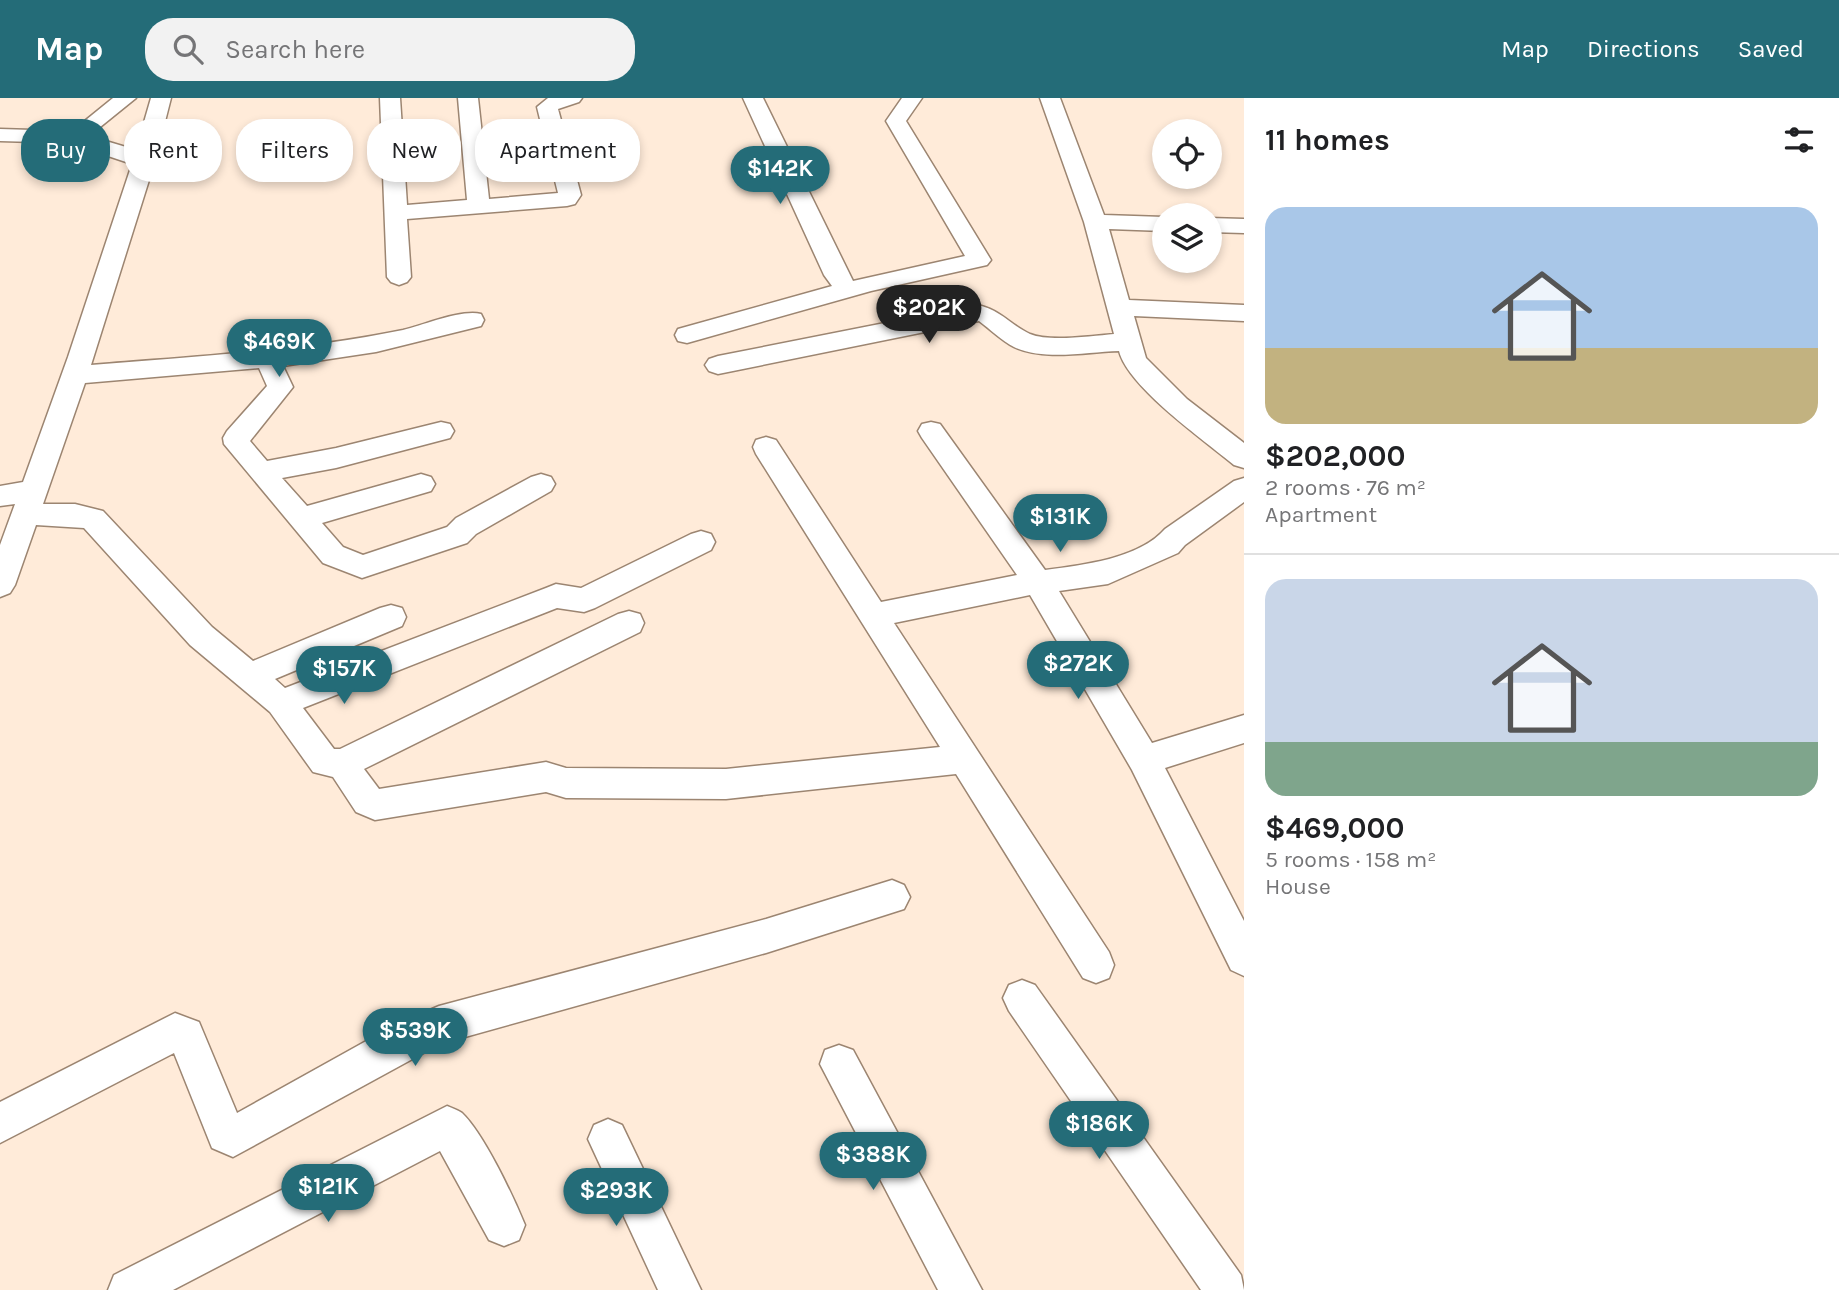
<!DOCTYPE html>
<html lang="en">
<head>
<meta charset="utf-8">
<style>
	:root { --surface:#fff; --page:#f2f2f2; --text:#202124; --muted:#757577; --line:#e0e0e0; --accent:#246c78 }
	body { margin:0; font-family:Karla,sans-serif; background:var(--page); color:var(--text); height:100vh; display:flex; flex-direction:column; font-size:26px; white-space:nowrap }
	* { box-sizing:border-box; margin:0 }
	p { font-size:23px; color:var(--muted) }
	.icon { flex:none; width:38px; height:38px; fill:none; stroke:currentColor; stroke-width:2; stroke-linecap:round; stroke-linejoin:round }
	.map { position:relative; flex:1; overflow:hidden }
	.drawer { display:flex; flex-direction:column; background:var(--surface); width:595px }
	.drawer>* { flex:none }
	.guide { position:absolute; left:21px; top:21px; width:665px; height:63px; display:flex; gap:14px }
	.controls { position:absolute; left:1152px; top:21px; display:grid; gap:14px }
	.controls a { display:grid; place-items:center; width:70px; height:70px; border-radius:50%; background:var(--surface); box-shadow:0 4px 10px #0003; font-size:35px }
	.price { position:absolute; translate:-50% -60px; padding:0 16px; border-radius:24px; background:var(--accent); color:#fff; font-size:23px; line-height:46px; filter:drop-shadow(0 2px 4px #0008) }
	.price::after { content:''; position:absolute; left:50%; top:42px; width:21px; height:16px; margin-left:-10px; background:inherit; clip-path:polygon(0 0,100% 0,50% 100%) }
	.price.on { background:#222; color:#fff }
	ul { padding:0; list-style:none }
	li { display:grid; align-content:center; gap:14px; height:371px; padding:0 21px }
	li+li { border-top:2px solid var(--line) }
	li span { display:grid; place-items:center; height:217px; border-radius:21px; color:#555 }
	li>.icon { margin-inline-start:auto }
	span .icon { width:126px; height:126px; fill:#fffc; stroke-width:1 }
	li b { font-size:30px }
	h2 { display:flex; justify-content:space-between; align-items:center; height:84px; padding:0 21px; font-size:30px }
	.chip { padding:0 24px; border-radius:28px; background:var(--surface); box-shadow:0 4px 10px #0003; font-size:24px; line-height:63px }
	.chip.on { background:var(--accent); color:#fff }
	header { display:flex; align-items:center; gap:42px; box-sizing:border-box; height:98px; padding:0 35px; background:var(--accent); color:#fff }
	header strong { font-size:33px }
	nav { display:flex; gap:38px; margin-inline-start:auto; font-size:24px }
	.search { width:490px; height:63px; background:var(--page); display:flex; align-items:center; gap:18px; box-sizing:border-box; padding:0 24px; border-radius:28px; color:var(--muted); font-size:26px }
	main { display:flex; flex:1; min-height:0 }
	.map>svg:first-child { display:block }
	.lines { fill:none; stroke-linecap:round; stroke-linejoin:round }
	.minor-casing { stroke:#9c8571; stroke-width:3 }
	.minor { fill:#fff; fill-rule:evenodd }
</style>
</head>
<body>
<header>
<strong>Map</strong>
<div class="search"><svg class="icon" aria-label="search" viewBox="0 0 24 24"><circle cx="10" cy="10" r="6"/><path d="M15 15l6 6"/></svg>Search here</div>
<nav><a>Map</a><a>Directions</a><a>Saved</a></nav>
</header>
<main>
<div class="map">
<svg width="1244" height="1192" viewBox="0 0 1244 1192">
	<rect width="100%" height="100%" fill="#ffebd9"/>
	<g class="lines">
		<g class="minor-casing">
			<path id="minor" d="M 113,0 L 136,0 L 89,38 L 136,52 L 151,0 L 171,0 L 155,63 L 91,267 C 196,258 300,253 403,232 C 424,227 462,211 481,216 L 484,222 L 481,228 L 376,254 L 283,268 L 293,289 L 250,343 L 267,363 L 336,350 L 441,324 L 450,326 L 454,333 L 450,340 L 336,370 L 282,380 L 307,408 L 421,376 L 431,379 L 435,386 L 431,393 L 322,425 L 343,449 L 363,457 L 447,429 L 456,420 L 531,379 L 541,376 L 551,379 L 555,386 L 551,393 L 476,436 L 467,445 L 362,480 L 323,465 L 224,346 L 223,340 L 227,333 L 267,288 L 259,270 L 85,285 L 43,406 L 75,406 L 103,413 L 212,529 L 253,563 L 380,510 L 391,507 L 402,510 L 406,519 L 402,528 L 275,581 L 285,590 L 546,490 L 556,486 L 581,490 L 691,436 L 701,433 L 711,436 L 715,444 L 711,452 L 595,510 L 584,514 L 557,510 L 303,610 L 334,651 L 340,651 L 618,516 L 629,513 L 640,516 L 644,525 L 640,534 L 364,671 L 379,691 L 546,664 L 566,670 L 726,671 L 940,649 L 756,356 L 753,349 L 756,342 L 766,339 L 776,342 L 881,504 L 1017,477 L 922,340 L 918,333 L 922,326 L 931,324 L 940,326 L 1045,472 C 1082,467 1139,461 1165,431 L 1234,383 L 1244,380 L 1244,404 L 1185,447 L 1178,455 L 1108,486 L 1059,493 L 1152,645 L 1244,617 L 1244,645 L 1165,670 L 1244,823 L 1244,878 L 1231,872 L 1132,672 L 1030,497 L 894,525 L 1109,854 L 1114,867 L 1109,880 L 1096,885 L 1083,880 L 956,676 L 726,701 L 566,700 L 546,694 L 375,722 L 356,714 L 333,679 L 313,674 L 270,614 L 190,547 L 84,430 L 36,427 L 15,487 L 10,495 L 0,499 L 0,447 L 15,406 L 0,408 L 0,388 L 23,384 L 68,259 L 132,66 L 69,45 L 0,43 L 0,31 L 66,33 L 81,26 Z
				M 380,0 L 400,0 L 407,107 L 467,102 L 458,0 L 478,0 L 489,101 L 558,95 L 537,9 L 548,0 L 582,0 L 579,4 L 558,11 L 581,97 L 575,106 L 567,108 L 407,121 L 411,179 L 407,184 L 399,187 L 391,184 L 387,179 Z
				M 743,0 L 763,0 L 853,183 L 965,158 L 886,23 L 902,0 L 922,0 L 906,23 L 991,162 L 987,167 L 871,193 L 687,245 L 678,243 L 675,237 L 678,231 L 832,188 L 824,177 Z
				M 1040,0 L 1060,0 L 1104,117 L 1164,119 L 1164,133 L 1109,131 L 1129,202 L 1244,207 L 1244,223 L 1134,218 L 1146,260 L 1187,301 L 1244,345 L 1244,370 L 1234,367 C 1204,342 1128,289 1119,253 C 1087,254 1044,263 1014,249 C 1002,243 990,231 979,223 L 718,276 L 709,273 L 705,267 L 709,261 L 718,258 L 976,207 C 999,210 1010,227 1030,236 C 1049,244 1092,238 1114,236 L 1084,124 Z
				M 1209,120 L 1244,121 L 1244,135 L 1209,134 Z
				M 892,782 L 904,787 L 910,799 L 904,811 L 766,855 L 440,946 L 233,1059 L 212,1050 L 174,955 L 0,1045 L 0,1004 L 175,915 L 199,924 L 237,1015 L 395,927 L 439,908 L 766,821 Z
				M 1022,882 L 1035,887 L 1241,1177 L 1244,1192 L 1201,1192 L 1009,913 L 1003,900 L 1009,887 Z
				M 839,947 L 853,952 L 982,1192 L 938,1192 L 820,966 L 825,952 Z
				M 447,1008 C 452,1010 458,1012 462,1015 C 484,1036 513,1098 525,1127 L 519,1142 L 504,1148 L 489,1142 L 440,1053 L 173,1192 L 108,1192 L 114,1177 Z
				M 608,1021 L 622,1027 L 701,1192 L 658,1192 L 588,1041 L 594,1027 Z"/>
		</g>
		<use href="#minor" class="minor"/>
	</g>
</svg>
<div class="controls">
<a><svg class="icon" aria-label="locate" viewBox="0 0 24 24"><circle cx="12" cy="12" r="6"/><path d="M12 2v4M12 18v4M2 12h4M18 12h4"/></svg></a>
<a><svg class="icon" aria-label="layers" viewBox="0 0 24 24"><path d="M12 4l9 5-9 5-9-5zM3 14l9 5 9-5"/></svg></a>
</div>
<b class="price" style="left:780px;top:108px">$142K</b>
<b class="price on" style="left:929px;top:247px">$202K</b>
<b class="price" style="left:279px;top:281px">$469K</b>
<b class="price" style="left:1060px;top:456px">$131K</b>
<b class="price" style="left:1078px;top:603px">$272K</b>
<b class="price" style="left:344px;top:608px">$157K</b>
<b class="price" style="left:415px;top:970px">$539K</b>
<b class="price" style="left:1099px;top:1063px">$186K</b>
<b class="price" style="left:873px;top:1094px">$388K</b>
<b class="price" style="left:328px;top:1126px">$121K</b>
<b class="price" style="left:616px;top:1130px">$293K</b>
<div class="guide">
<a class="chip on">Buy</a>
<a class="chip">Rent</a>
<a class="chip">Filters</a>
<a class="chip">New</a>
<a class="chip">Apartment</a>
</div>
</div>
<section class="drawer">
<h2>11 homes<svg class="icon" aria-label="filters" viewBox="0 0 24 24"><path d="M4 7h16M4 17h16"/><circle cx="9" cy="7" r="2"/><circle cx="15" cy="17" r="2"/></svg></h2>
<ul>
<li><span style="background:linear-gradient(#a9c7e8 65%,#c2b280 0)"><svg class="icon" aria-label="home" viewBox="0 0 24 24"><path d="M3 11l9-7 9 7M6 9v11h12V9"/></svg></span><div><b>$202,000</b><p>2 rooms · 76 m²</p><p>Apartment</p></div></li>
<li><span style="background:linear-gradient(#c9d6e8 75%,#7fa58c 0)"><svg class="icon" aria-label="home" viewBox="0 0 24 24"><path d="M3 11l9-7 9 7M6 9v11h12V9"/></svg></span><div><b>$469,000</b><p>5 rooms · 158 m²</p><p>House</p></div></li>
</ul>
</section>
</main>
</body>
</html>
